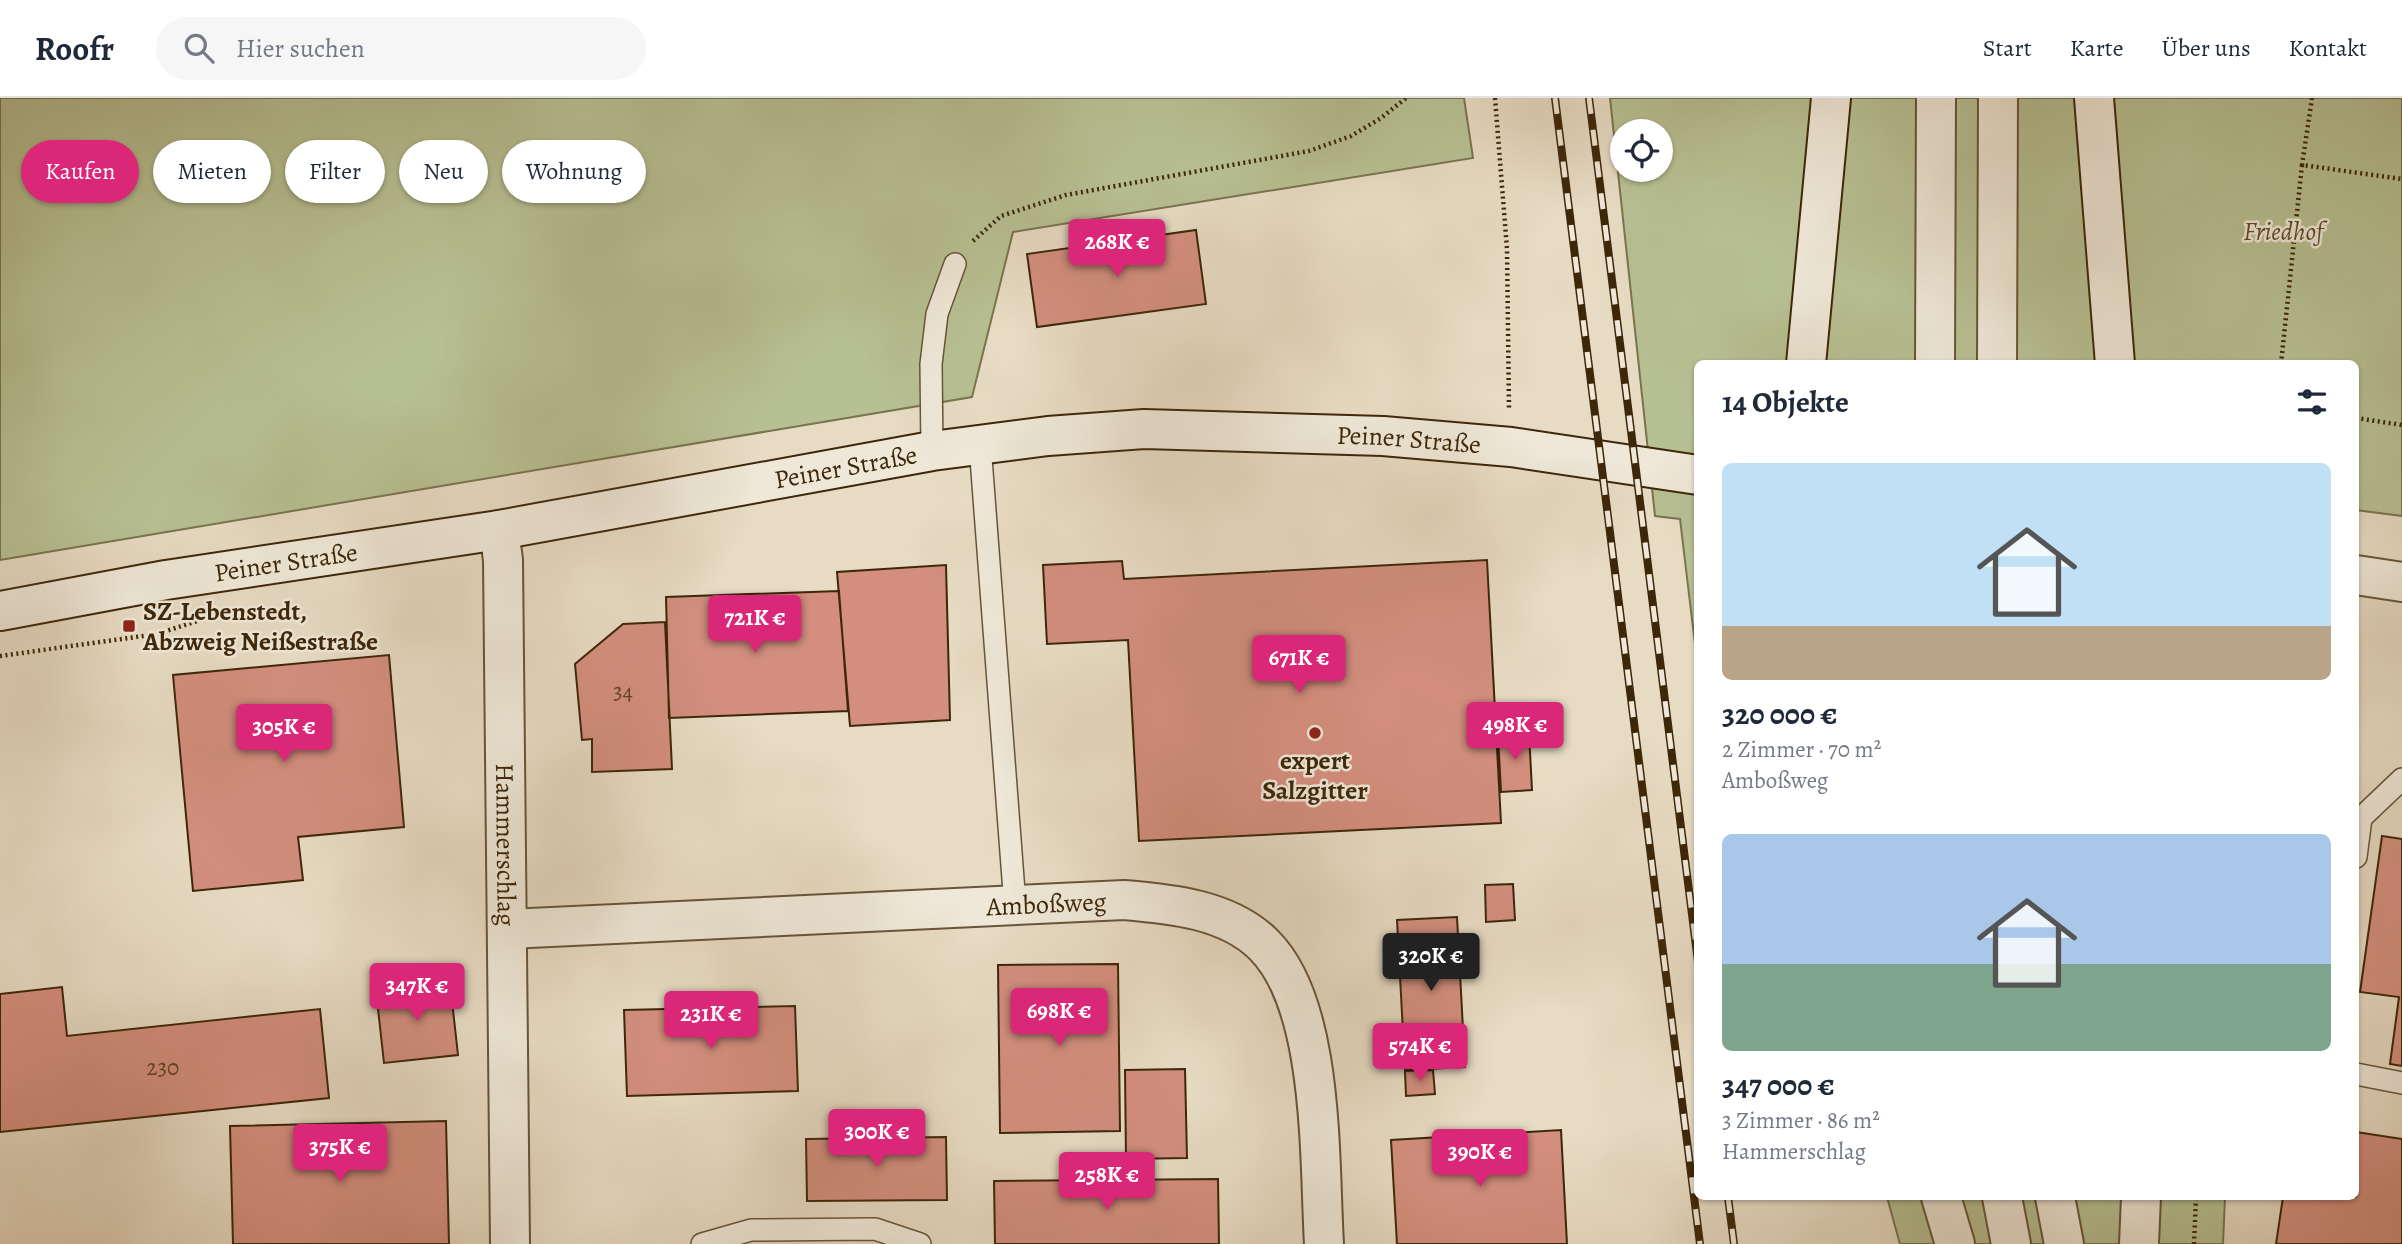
<!DOCTYPE html>
<html lang="de">
<head>
<meta charset="utf-8">
<style>
	:root { --surface:#fff; --page:#f6f6f7; --text:#1f2937; --muted:#747a83; --line:#e0e1e3; --accent:#db2777 }
	body { margin:0; font-family:Alegreya,serif; background:var(--page); color:var(--text); height:100vh; display:flex; flex-direction:column; font-size:26px; white-space:nowrap }
	* { box-sizing:border-box; margin:0 }
	p { font-size:23px; color:var(--muted) }
	.icon { flex:none; width:38px; height:38px; fill:none; stroke:currentColor; stroke-width:2; stroke-linecap:round; stroke-linejoin:round }
	.map { position:relative; flex:1; overflow:hidden }
	.details { position:absolute; left:1694px; top:262px; width:665px; height:840px; display:flex; flex-direction:column; background:var(--surface); border-radius:10px; box-shadow:0 2px 5px #0004 }
	.details>* { flex:none }
	.guide { position:absolute; left:21px; top:42px; width:665px; height:63px; display:flex; gap:14px }
	.tools { position:absolute; left:1610px; top:21px; display:grid; gap:14px }
	.tools a { display:grid; place-items:center; width:63px; height:63px; border-radius:50%; background:var(--surface); box-shadow:0 2px 5px #0004; font-size:35px }
	.price { position:absolute; translate:-50% -60px; padding:0 16px; border-radius:7px; background:var(--accent); color:#fff; font-size:23px; line-height:46px; filter:drop-shadow(0 2px 4px #0008) }
	.price::after { content:''; position:absolute; left:50%; top:42px; width:21px; height:16px; margin-left:-10px; background:inherit; clip-path:polygon(0 0,100% 0,50% 100%) }
	.price.current { background:#222; color:#fff }
	ul { padding:0; list-style:none }
	li { display:grid; align-content:center; gap:14px; height:371px; padding:0 28px }
	li span { display:grid; place-items:center; height:217px; border-radius:10px; color:#555 }
	li>.icon { margin-inline-start:auto }
	span .icon { width:126px; height:126px; fill:#fffc; stroke-width:1 }
	li b { font-size:30px }
	h2 { display:flex; justify-content:space-between; align-items:center; height:84px; padding:0 28px; font-size:30px }
	.chip { padding:0 24px; border-radius:32px; background:var(--surface); box-shadow:0 2px 5px #0004; font-size:24px; line-height:63px }
	.chip.current { background:var(--accent); color:#fff }
	header { display:flex; align-items:center; gap:42px; box-sizing:border-box; height:98px; padding:0 35px; background:var(--surface); border-bottom:2px solid var(--line) }
	header strong { font-size:33px }
	nav { display:flex; gap:38px; margin-inline-start:auto; font-size:24px }
	.search { width:490px; height:63px; background:var(--page); display:flex; align-items:center; gap:18px; box-sizing:border-box; padding:0 24px; border-radius:38px; color:var(--muted); font-size:26px }
	.map>svg:first-child { display:block }
	.green { fill:#b7c093; stroke:#7a744e; stroke-width:2; fill-rule:evenodd }
	.building { fill:#d38e7e; stroke:#3d2709; stroke-width:2 }
	.lines { fill:none; stroke-linecap:round; stroke-linejoin:round }
	.service-casing { stroke:#685438; stroke-width:24 }
	.minor-casing { stroke:#685438; stroke-width:42 }
	.tertiary-casing { stroke:#685438; stroke-width:42 }
	.secondary-casing { stroke:#3d2709; stroke-width:42 }
	.path { stroke:#3d2709; stroke-width:4.5; stroke-dasharray:2 3.5; stroke-linecap:butt }
	.service { stroke:#efe8d8; stroke-width:21 }
	.minor { stroke:#efe8d8; stroke-width:38 }
	.tertiary { stroke:#efe8d8; stroke-width:38 }
	.secondary { stroke:#efe8d8; stroke-width:38 }
	.rail-casing { stroke:#3d2709; stroke-width:8 }
	.rail { stroke:#efe8d8; stroke-width:5; stroke-dasharray:16; stroke-linecap:butt }
	.poi-dot { fill:#8f2418; stroke:#efe8d8; stroke-width:2.5 }
	.labels { text-anchor:middle; stroke-width:5; stroke-linejoin:round; paint-order:stroke }
	.number-label { font-size:23px; fill:#624126 }
	.park-label { font-size:26px; font-style:italic; fill:#5c4d2c; stroke:#efe8d8 }
	.street-label { font-size:26px; fill:#3d2709; stroke:#efe8d8 }
	.poi-label { font-size:26px; font-weight:bold; fill:#3d2709; stroke:#efe8d8; text-anchor:start }
</style>
</head>
<body>
<header>
<strong>Roofr</strong>
<div class="search"><svg class="icon" aria-label="search" viewBox="0 0 24 24"><circle cx="10" cy="10" r="6"/><path d="M15 15l6 6"/></svg>Hier suchen</div>
<nav><a>Start</a><a>Karte</a><a>Über uns</a><a>Kontakt</a></nav>
</header>
<div class="map">
<svg width="2402" height="1146" viewBox="0 0 2402 1146">
	<rect width="100%" height="100%" fill="#e7dbc3"/>
	<filter id="stains"><feTurbulence type="fractalNoise" baseFrequency=".00286" numOctaves="4"/><feColorMatrix values="0 0 0 0 .2 0 0 0 0 .09 0 0 0 0 .02 0 0 0 .5 -.17"/></filter>
	<radialGradient id="worn" r=".72"><stop offset=".6" stop-color="#630" stop-opacity="0"/><stop offset="1" stop-color="#630" stop-opacity=".3"/></radialGradient>
	<path class="green" d="M 0,0 L 1464,0 L 1473,60 L 1013,134 L 972,299 L 0,462 Z
		M 1610,0 L 2402,0 L 2402,418 L 2356,412 L 2356,266 L 1698,266 L 1697,563 L 1680,421 L 1655,418 ZM 1622,33 L 1661,33 L 1661,72 L 1622,72 Z
		M 1887,1099 L 2225,1099 L 2223,1146 L 1900,1146 Z"/>
	<path class="building" d="M 1196,132 L 1206,206 L 1037,229 L 1027,156 Z
		M 1487,462 L 1501,725 L 1139,743 L 1128,542 L 1047,546 L 1043,467 L 1122,463 L 1124,481 Z
		M 946,467 L 950,622 L 850,628 L 837,474 Z
		M 839,493 L 848,613 L 669,620 L 666,499 Z
		M 665,524 L 672,671 L 592,674 L 592,641 L 582,642 L 575,566 L 623,526 Z
		M 389,557 L 404,729 L 298,739 L 303,782 L 193,793 L 173,577 Z
		M 1529,635 L 1532,692 L 1501,694 L 1498,637 Z
		M 2382,738 L 2402,741 L 2402,968 L 2390,966 L 2399,899 L 2360,894 Z
		M 1513,786 L 1515,822 L 1486,824 L 1485,787 Z
		M 1457,819 L 1465,969 L 1405,972 L 1397,822 Z
		M 1118,866 L 1120,1033 L 1000,1035 L 998,867 Z
		M 450,885 L 458,957 L 384,965 L 376,893 Z
		M 62,889 L 67,938 L 320,911 L 329,1000 L 0,1034 L 0,896 Z
		M 795,908 L 798,993 L 627,998 L 624,912 Z
		M 1185,971 L 1187,1060 L 1126,1061 L 1125,972 Z
		M 1433,972 L 1435,996 L 1406,998 L 1405,973 Z
		M 446,1023 L 449,1146 L 233,1146 L 230,1028 Z
		M 1561,1032 L 1567,1146 L 1397,1146 L 1391,1042 Z
		M 2356,1034 L 2402,1041 L 2402,1146 L 2276,1146 L 2283,1099 L 2356,1099 Z
		M 946,1039 L 947,1102 L 807,1103 L 806,1041 Z
		M 1218,1081 L 1219,1146 L 995,1146 L 994,1083 Z"/>
	<g class="lines">
		<g class="service-casing">
			<path id="service" d="M 980,347 L 1015,807
				M 932,353 L 931,266 L 937,216 L 955,166
				M 2356,759 L 2361,720 L 2402,681
				M 2356,976 L 2402,985
				M 702,1146 L 751,1132 L 875,1131 L 920,1146"/>
		</g>
		<g class="minor-casing">
			<g id="minor">
				<path id="s1" d="M 499,432 L 503,462 L 510,1146"/>
				<path id="s2" d="M 508,831 L 1124,802 C 1171,806 1228,811 1264,847 C 1325,908 1319,1063 1324,1146"/>
			</g>
		</g>
		<g class="tertiary-casing">
			<path id="tertiary" d="M 1935,266 L 1936,0
				M 1997,266 L 1998,0
				M 2356,477 L 2402,484
				M 1941,1099 L 1955,1146
				M 2002,1099 L 2011,1146
				M 2055,1099 L 2064,1146
				M 2139,1146 L 2141,1099"/>
		</g>
		<g class="secondary-casing">
			<g id="secondary">
				<path d="M 2094,0 L 2115,266"/>
				<path d="M 1806,266 L 1831,0"/>
				<path id="s3" d="M 0,513 L 166,482 L 499,432 L 932,353 L 1048,338 L 1144,331 L 1383,338 L 1511,349 L 1698,377"/>
			</g>
		</g>
		<path class="path" d="M 1495,0 L 1507,151 L 1509,310
			M 2312,0 L 2302,67 L 2402,81
			M 973,143 L 1001,118 L 1066,97 L 1309,53 L 1351,38 L 1381,20 L 1406,0
			M 2281,266 L 2302,67
			M 2356,320 L 2402,327
			M 0,558 L 157,536 L 222,515
			M 2194,1146 L 2196,1099"/>
		<use href="#service" class="service"/>
		<use href="#minor" class="minor"/>
		<use href="#tertiary" class="tertiary"/>
		<use href="#secondary" class="secondary"/>
		<g class="rail-casing">
			<path id="rail" d="M 1555,0 L 1700,1146
				M 1589,0 L 1698,864
				M 1728,1099 L 1734,1146"/>
		</g>
		<use href="#rail" class="rail"/>
	</g>
	<g class="poi-dot">
		<rect x="122" y="521" width="14" height="14" rx="3.5"/>
		<circle cx="1315" cy="635" r="7"/>
	</g>
	<g class="labels">
		<g class="number-label">
			<text x="623" y="601">34</text>
			<text x="163" y="977">230</text>
		</g>
		<g class="park-label">
			<text x="2283" y="142">Friedhof</text>
		</g>
		<g class="street-label">
			<text dy="9" stroke="none"><textPath href="#s3" startOffset="1424">Peiner Straße</textPath></text>
			<text dy="9" stroke="none"><textPath href="#s3" startOffset="858">Peiner Straße</textPath></text>
			<text dy="9" stroke="none"><textPath href="#s3" startOffset="290">Peiner Straße</textPath></text>
			<text dy="9" stroke="none"><textPath href="#s1" startOffset="315">Hammerschlag</textPath></text>
			<text dy="9" stroke="none"><textPath href="#s2" startOffset="539">Amboßweg</textPath></text>
		</g>
		<g class="poi-label">
			<text x="143" y="522">SZ-Lebenstedt,<tspan x="143" dy="30">Abzweig Neißestraße</tspan></text>
			<text x="1315" y="671" text-anchor="middle">expert<tspan x="1315" dy="30">Salzgitter</tspan></text>
		</g>
	</g>
	<rect width="100%" height="100%" filter="url(#stains)"/>
	<rect width="100%" height="100%" fill="url(#worn)"/>
</svg>
<div class="tools">
<a><svg class="icon" aria-label="locate" viewBox="0 0 24 24"><circle cx="12" cy="12" r="6"/><path d="M12 2v4M12 18v4M2 12h4M18 12h4"/></svg></a>
</div>
<b class="price" style="left:1117px;top:181px">268K €</b>
<b class="price" style="left:755px;top:557px">721K €</b>
<b class="price" style="left:1299px;top:597px">671K €</b>
<b class="price" style="left:1515px;top:664px">498K €</b>
<b class="price" style="left:284px;top:666px">305K €</b>
<b class="price current" style="left:1431px;top:895px">320K €</b>
<b class="price" style="left:417px;top:925px">347K €</b>
<b class="price" style="left:1059px;top:950px">698K €</b>
<b class="price" style="left:711px;top:953px">231K €</b>
<b class="price" style="left:1420px;top:985px">574K €</b>
<b class="price" style="left:877px;top:1071px">300K €</b>
<b class="price" style="left:340px;top:1086px">375K €</b>
<b class="price" style="left:1480px;top:1091px">390K €</b>
<b class="price" style="left:1107px;top:1114px">258K €</b>
<div class="guide">
<a class="chip current">Kaufen</a>
<a class="chip">Mieten</a>
<a class="chip">Filter</a>
<a class="chip">Neu</a>
<a class="chip">Wohnung</a>
</div>
<section class="details">
<h2>14 Objekte<svg class="icon" aria-label="filters" viewBox="0 0 24 24"><path d="M4 7h16M4 17h16"/><circle cx="9" cy="7" r="2"/><circle cx="15" cy="17" r="2"/></svg></h2>
<ul>
<li><span style="background:linear-gradient(#bfe0f5 75%,#b9a48a 0)"><svg class="icon" aria-label="home" viewBox="0 0 24 24"><path d="M3 11l9-7 9 7M6 9v11h12V9"/></svg></span><div><b>320 000 €</b><p>2 Zimmer · 70 m²</p><p>Amboßweg</p></div></li>
<li><span style="background:linear-gradient(#a9c7e8 60%,#7fa58c 0)"><svg class="icon" aria-label="home" viewBox="0 0 24 24"><path d="M3 11l9-7 9 7M6 9v11h12V9"/></svg></span><div><b>347 000 €</b><p>3 Zimmer · 86 m²</p><p>Hammerschlag</p></div></li>
</ul>
</section>
</div>
</body>
</html>
